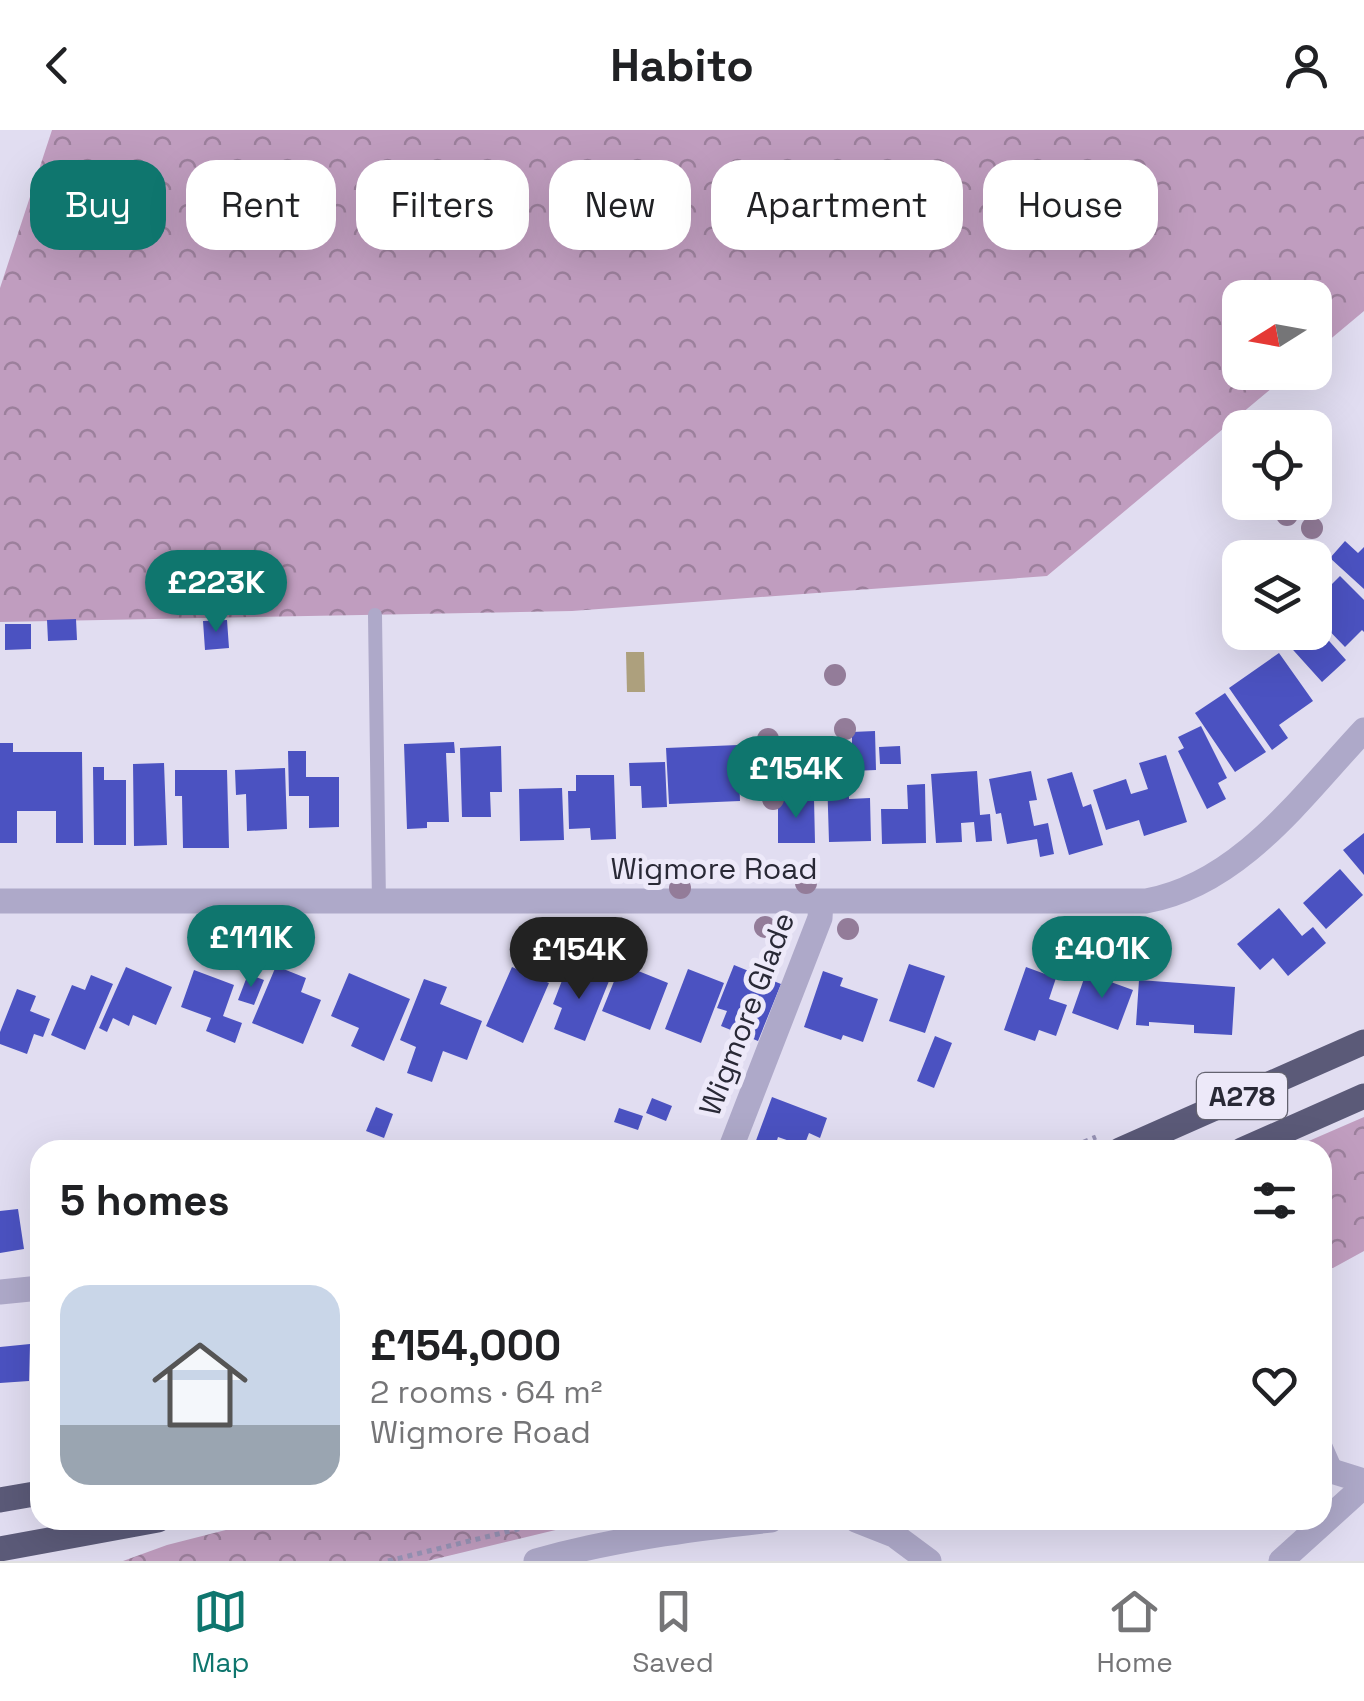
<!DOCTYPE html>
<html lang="en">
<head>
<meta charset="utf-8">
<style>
	:root { --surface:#fff; --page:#f6f6f6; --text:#202124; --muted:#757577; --line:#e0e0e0; --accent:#0f766e }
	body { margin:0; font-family:"Space Grotesk",sans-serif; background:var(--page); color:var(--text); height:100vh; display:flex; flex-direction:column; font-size:38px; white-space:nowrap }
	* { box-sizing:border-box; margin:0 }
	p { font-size:32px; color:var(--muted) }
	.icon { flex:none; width:55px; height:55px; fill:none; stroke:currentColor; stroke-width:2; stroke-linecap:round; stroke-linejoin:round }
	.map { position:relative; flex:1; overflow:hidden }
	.drawer { position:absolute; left:30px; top:1010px; width:1302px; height:390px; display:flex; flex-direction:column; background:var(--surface); border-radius:30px; box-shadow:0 10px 40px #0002 }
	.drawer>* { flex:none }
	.hud { position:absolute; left:30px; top:30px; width:1305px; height:90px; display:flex; gap:20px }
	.needle { width:65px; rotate:259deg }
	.tools { position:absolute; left:1222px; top:150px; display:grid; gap:20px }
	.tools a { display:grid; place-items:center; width:110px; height:110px; border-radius:20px; background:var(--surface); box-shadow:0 10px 40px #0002; font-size:50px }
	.price { position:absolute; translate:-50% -85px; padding:0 22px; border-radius:35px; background:var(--accent); color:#fff; font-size:32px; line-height:65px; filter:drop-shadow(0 2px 5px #0008) }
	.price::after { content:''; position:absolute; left:50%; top:60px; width:30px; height:22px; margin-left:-15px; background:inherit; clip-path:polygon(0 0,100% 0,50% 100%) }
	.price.selected { background:#222; color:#fff }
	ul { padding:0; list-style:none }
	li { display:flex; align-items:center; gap:30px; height:250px; padding:0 30px }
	li span { display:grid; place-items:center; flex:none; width:280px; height:200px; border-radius:30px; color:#555 }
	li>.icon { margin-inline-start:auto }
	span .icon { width:120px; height:120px; fill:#fffc; stroke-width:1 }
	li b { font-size:42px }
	h2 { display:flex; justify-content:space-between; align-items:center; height:120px; padding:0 30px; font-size:42px }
	.chip { padding:0 35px; border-radius:30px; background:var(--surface); box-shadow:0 10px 40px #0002; font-size:35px; line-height:90px }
	.chip.selected { background:var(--accent); color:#fff }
	header { display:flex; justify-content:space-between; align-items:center; height:130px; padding:0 30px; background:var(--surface); font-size:45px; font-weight:800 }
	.tab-bar { display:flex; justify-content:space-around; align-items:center; height:140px; border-top:2px solid var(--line); background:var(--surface); font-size:28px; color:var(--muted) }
	.tab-bar a { display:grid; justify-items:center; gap:5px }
	.tab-bar .selected { color:var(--accent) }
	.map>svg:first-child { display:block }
	.forest { fill:url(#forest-crowns) }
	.water { fill:#ada07d }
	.building { fill:#4b52c1 }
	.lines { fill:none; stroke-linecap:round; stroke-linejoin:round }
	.path { stroke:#9793b5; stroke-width:5; stroke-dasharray:5 5; stroke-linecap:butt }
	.lane { stroke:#aea9c9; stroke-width:14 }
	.street { stroke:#aea9c9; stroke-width:25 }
	.primary { stroke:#5b5a78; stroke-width:25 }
	.tree { fill:#937c99 }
	.labels { text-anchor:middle; stroke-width:10; stroke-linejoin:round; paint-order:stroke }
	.shield { fill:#ede9f9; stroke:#646370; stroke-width:2.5 }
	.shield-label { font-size:28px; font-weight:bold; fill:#292936 }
	.street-label { font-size:30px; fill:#292936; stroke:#ede9f9 }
</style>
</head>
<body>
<header><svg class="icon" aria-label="back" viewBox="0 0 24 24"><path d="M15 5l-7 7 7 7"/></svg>Habito<svg class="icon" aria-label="person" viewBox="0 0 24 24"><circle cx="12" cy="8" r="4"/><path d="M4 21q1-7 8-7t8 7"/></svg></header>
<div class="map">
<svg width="1364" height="1431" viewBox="0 0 1364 1431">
	<defs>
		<pattern id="forest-crowns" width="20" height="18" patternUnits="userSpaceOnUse" patternTransform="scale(2.5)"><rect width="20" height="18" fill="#c09dbf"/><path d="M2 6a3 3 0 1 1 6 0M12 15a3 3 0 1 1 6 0" fill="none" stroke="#9c809c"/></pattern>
	</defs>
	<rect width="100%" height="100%" fill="#e1ddf1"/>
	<path class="forest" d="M 52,0 L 1364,0 L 1364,181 L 1315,222 L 1315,168 L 1240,168 L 1240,242 L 1290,243 L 1047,446 L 572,481 L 0,492 L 0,158 Z
		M 1364,987 L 1364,1121 L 1333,1138 L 1323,1138 L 1322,1020 L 1288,1020 Z
		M 265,1390 L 597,1390 L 427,1431 L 123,1431 L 167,1415 Z"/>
	<path class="water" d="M 626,522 L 644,522 L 645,562 L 627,562 Z"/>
	<path class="building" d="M 1345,411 L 1358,423 L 1364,417 L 1364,459 L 1330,428 Z
		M 1340,446 L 1364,470 L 1364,502 L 1362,500 L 1345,517 L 1315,486 L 1315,453 L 1324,462 Z
		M 76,489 L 77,510 L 48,511 L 47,490 Z
		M 227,490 L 229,518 L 205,520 L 203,491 Z
		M 5,494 L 31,494 L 31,519 L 5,520 Z
		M 1315,495 L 1346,530 L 1322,552 L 1285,511 L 1294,502 L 1315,502 Z
		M 1279,523 L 1313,571 L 1279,595 L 1288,608 L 1272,620 L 1229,558 Z
		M 1225,563 L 1266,622 L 1235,642 L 1195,583 Z
		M 1201,596 L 1227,648 L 1218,653 L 1226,669 L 1207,679 L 1178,621 L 1184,618 L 1178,607 Z
		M 875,601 L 876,640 L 852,641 L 852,602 Z
		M 454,612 L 455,623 L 446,623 L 449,692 L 427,692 L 427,698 L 407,699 L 404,614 Z
		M 0,613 L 13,613 L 13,622 L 82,622 L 83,713 L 56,713 L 56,681 L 17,681 L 17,713 L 0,713 Z
		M 738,615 L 740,671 L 669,674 L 666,618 Z
		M 501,616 L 502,662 L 490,662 L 491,687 L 462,687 L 460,618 Z
		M 900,616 L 901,634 L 880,634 L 879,617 Z
		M 288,621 L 306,621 L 306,647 L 339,647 L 339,697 L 309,698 L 309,666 L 289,666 Z
		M 1166,625 L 1187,692 L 1144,706 L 1139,690 L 1106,700 L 1093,660 L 1126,649 L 1131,664 L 1148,659 L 1139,633 Z
		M 665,632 L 667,677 L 642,678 L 641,656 L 630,656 L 629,633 Z
		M 164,633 L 167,715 L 134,716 L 133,634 Z
		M 93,637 L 104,637 L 104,650 L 126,650 L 126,715 L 94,715 Z
		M 285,638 L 287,699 L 247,701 L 246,664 L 236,665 L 235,640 Z
		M 175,640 L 227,640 L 229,718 L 183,718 L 182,666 L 175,666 Z
		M 977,641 L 980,685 L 990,684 L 992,711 L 976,712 L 974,692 L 961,693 L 962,712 L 936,713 L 931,644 Z
		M 1031,641 L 1037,670 L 1029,671 L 1034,696 L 1048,693 L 1054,724 L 1040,727 L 1037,709 L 1007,714 L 1001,683 L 996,684 L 989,649 Z
		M 1072,642 L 1083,677 L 1091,674 L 1103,715 L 1069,725 L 1047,649 Z
		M 576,645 L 614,645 L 616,709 L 591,710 L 590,698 L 569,699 L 568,661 L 576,661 Z
		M 848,645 L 849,669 L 870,668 L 871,711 L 829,712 L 827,646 Z
		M 925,654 L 926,713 L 882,714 L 881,679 L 908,679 L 907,655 Z
		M 562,658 L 564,710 L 520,711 L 519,659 Z
		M 778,668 L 814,668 L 815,713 L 778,713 Z
		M 1364,703 L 1364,745 L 1343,720 Z
		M 1340,739 L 1363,765 L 1326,799 L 1303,773 Z
		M 1279,778 L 1302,806 L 1313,797 L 1326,813 L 1288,846 L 1273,828 L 1260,840 L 1237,814 Z
		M 621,834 L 668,853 L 650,900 L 602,881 Z
		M 909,834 L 945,846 L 925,903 L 889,891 Z
		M 568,835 L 609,851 L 585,911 L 554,899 L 562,878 L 553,874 Z
		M 734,835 L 781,854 L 758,911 L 721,896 L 727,881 L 717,878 Z
		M 276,836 L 306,848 L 301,862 L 321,870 L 303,914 L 252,893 Z
		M 126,837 L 172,857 L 156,895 L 133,885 L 129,896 L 113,888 L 107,902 L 99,898 Z
		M 512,837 L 549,853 L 523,913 L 486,896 Z
		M 1026,837 L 1056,848 L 1049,869 L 1067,875 L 1056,906 L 1039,900 L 1035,911 L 1004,900 Z
		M 688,839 L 724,853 L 701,913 L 665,899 Z
		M 194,840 L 234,855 L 223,886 L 242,893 L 235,913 L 206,901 L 211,888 L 181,877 Z
		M 823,841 L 843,848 L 840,856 L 878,869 L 863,912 L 843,905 L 841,910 L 804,897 Z
		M 349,843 L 410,869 L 384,931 L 351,916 L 359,898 L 331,886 Z
		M 1086,843 L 1133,860 L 1118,900 L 1072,883 Z
		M 248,844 L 264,850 L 254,875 L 238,870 Z
		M 91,845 L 113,854 L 85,920 L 51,905 L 72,855 L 85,860 Z
		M 424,849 L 447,857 L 440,874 L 482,891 L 467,930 L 443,921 L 432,952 L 407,943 L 416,917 L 400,910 Z
		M 1139,850 L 1235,857 L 1232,905 L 1194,903 L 1194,895 L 1149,892 L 1149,896 L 1136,895 Z
		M 17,859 L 36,866 L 30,881 L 50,889 L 43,907 L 34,904 L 27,924 L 0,914 L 0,902 Z
		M 935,906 L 952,913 L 934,958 L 917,951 Z
		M 772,967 L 827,988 L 820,1008 L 809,1003 L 804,1016 L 778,1007 L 774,1020 L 754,1016 Z
		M 652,968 L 672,976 L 666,991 L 646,983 Z
		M 376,977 L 393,984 L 384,1008 L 366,1001 Z
		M 619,978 L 643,986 L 638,1000 L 614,992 Z
		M 18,1079 L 24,1119 L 0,1123 L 0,1081 Z
		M 30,1214 L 29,1251 L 0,1253 L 0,1217 Z"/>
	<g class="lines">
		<path class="path" d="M 1065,1020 L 1096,1007
			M 388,1431 L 555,1390"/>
		<path class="lane" d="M 375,485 L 379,773
			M 1322,1308 L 1337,1342"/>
		<path class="street" d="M 0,771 L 1146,771 C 1240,754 1302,666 1364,600
			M 730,1020 L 820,788 L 821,771
			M 0,1162 L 40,1158
			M 1322,1338 L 1364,1351
			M 856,1390 L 894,1405 L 929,1431
			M 536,1431 C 613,1409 692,1399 771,1390
			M 1281,1431 L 1364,1356"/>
		<path class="primary" d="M 1120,1020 L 1364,912
			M 1242,1020 L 1364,966
			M 0,1370 L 40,1363
			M 0,1419 L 158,1390"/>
	</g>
	<g class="tree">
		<circle cx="1287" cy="385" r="11"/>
		<circle cx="1312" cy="398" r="11"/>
		<circle cx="835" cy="545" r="11"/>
		<circle cx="845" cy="599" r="11"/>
		<circle cx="768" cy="609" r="11"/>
		<circle cx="773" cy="669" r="11"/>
		<circle cx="806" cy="753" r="11"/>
		<circle cx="680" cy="758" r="11"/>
		<circle cx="765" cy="797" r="11"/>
		<circle cx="848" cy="799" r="11"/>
	</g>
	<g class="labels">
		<rect class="shield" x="1197" y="943" width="90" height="46" rx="8"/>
		<g class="shield-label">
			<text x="1242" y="976">A278</text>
		</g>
		<g class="street-label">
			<text x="714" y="749">Wigmore Road</text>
			<text transform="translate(747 884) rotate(-69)" y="10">Wigmore Glade</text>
		</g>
	</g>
</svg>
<div class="tools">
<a><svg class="needle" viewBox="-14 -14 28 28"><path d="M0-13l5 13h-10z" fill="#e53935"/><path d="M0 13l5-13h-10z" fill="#757577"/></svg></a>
<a><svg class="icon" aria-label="locate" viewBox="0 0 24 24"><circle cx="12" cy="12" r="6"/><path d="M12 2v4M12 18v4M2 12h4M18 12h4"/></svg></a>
<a><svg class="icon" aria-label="layers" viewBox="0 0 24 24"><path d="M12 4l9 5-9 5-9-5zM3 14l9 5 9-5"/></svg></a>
</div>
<b class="price" style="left:216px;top:505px">£223K</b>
<b class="price" style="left:796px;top:691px">£154K</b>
<b class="price" style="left:251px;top:860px">£111K</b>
<b class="price" style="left:1102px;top:871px">£401K</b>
<b class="price selected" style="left:579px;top:872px">£154K</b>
<div class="hud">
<a class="chip selected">Buy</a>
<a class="chip">Rent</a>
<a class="chip">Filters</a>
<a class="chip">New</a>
<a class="chip">Apartment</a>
<a class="chip">House</a>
</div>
<section class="drawer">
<h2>5 homes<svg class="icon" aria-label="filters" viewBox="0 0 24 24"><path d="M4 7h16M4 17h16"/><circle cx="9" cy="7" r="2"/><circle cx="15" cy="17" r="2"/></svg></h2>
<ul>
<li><span style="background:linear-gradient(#c9d6e8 70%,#9aa5b1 0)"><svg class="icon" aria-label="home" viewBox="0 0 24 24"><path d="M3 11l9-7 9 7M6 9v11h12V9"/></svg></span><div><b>£154,000</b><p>2 rooms · 64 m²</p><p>Wigmore Road</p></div><svg class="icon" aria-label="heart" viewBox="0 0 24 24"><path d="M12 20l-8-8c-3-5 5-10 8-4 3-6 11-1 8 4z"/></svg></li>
</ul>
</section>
</div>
<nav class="tab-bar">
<a class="selected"><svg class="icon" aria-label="map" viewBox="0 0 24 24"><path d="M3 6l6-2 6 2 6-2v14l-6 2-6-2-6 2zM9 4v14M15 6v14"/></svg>Map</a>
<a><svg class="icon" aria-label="saved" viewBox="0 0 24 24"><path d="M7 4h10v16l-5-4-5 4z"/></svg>Saved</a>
<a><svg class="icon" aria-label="home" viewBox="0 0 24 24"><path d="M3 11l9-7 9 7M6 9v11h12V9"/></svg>Home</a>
</nav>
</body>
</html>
